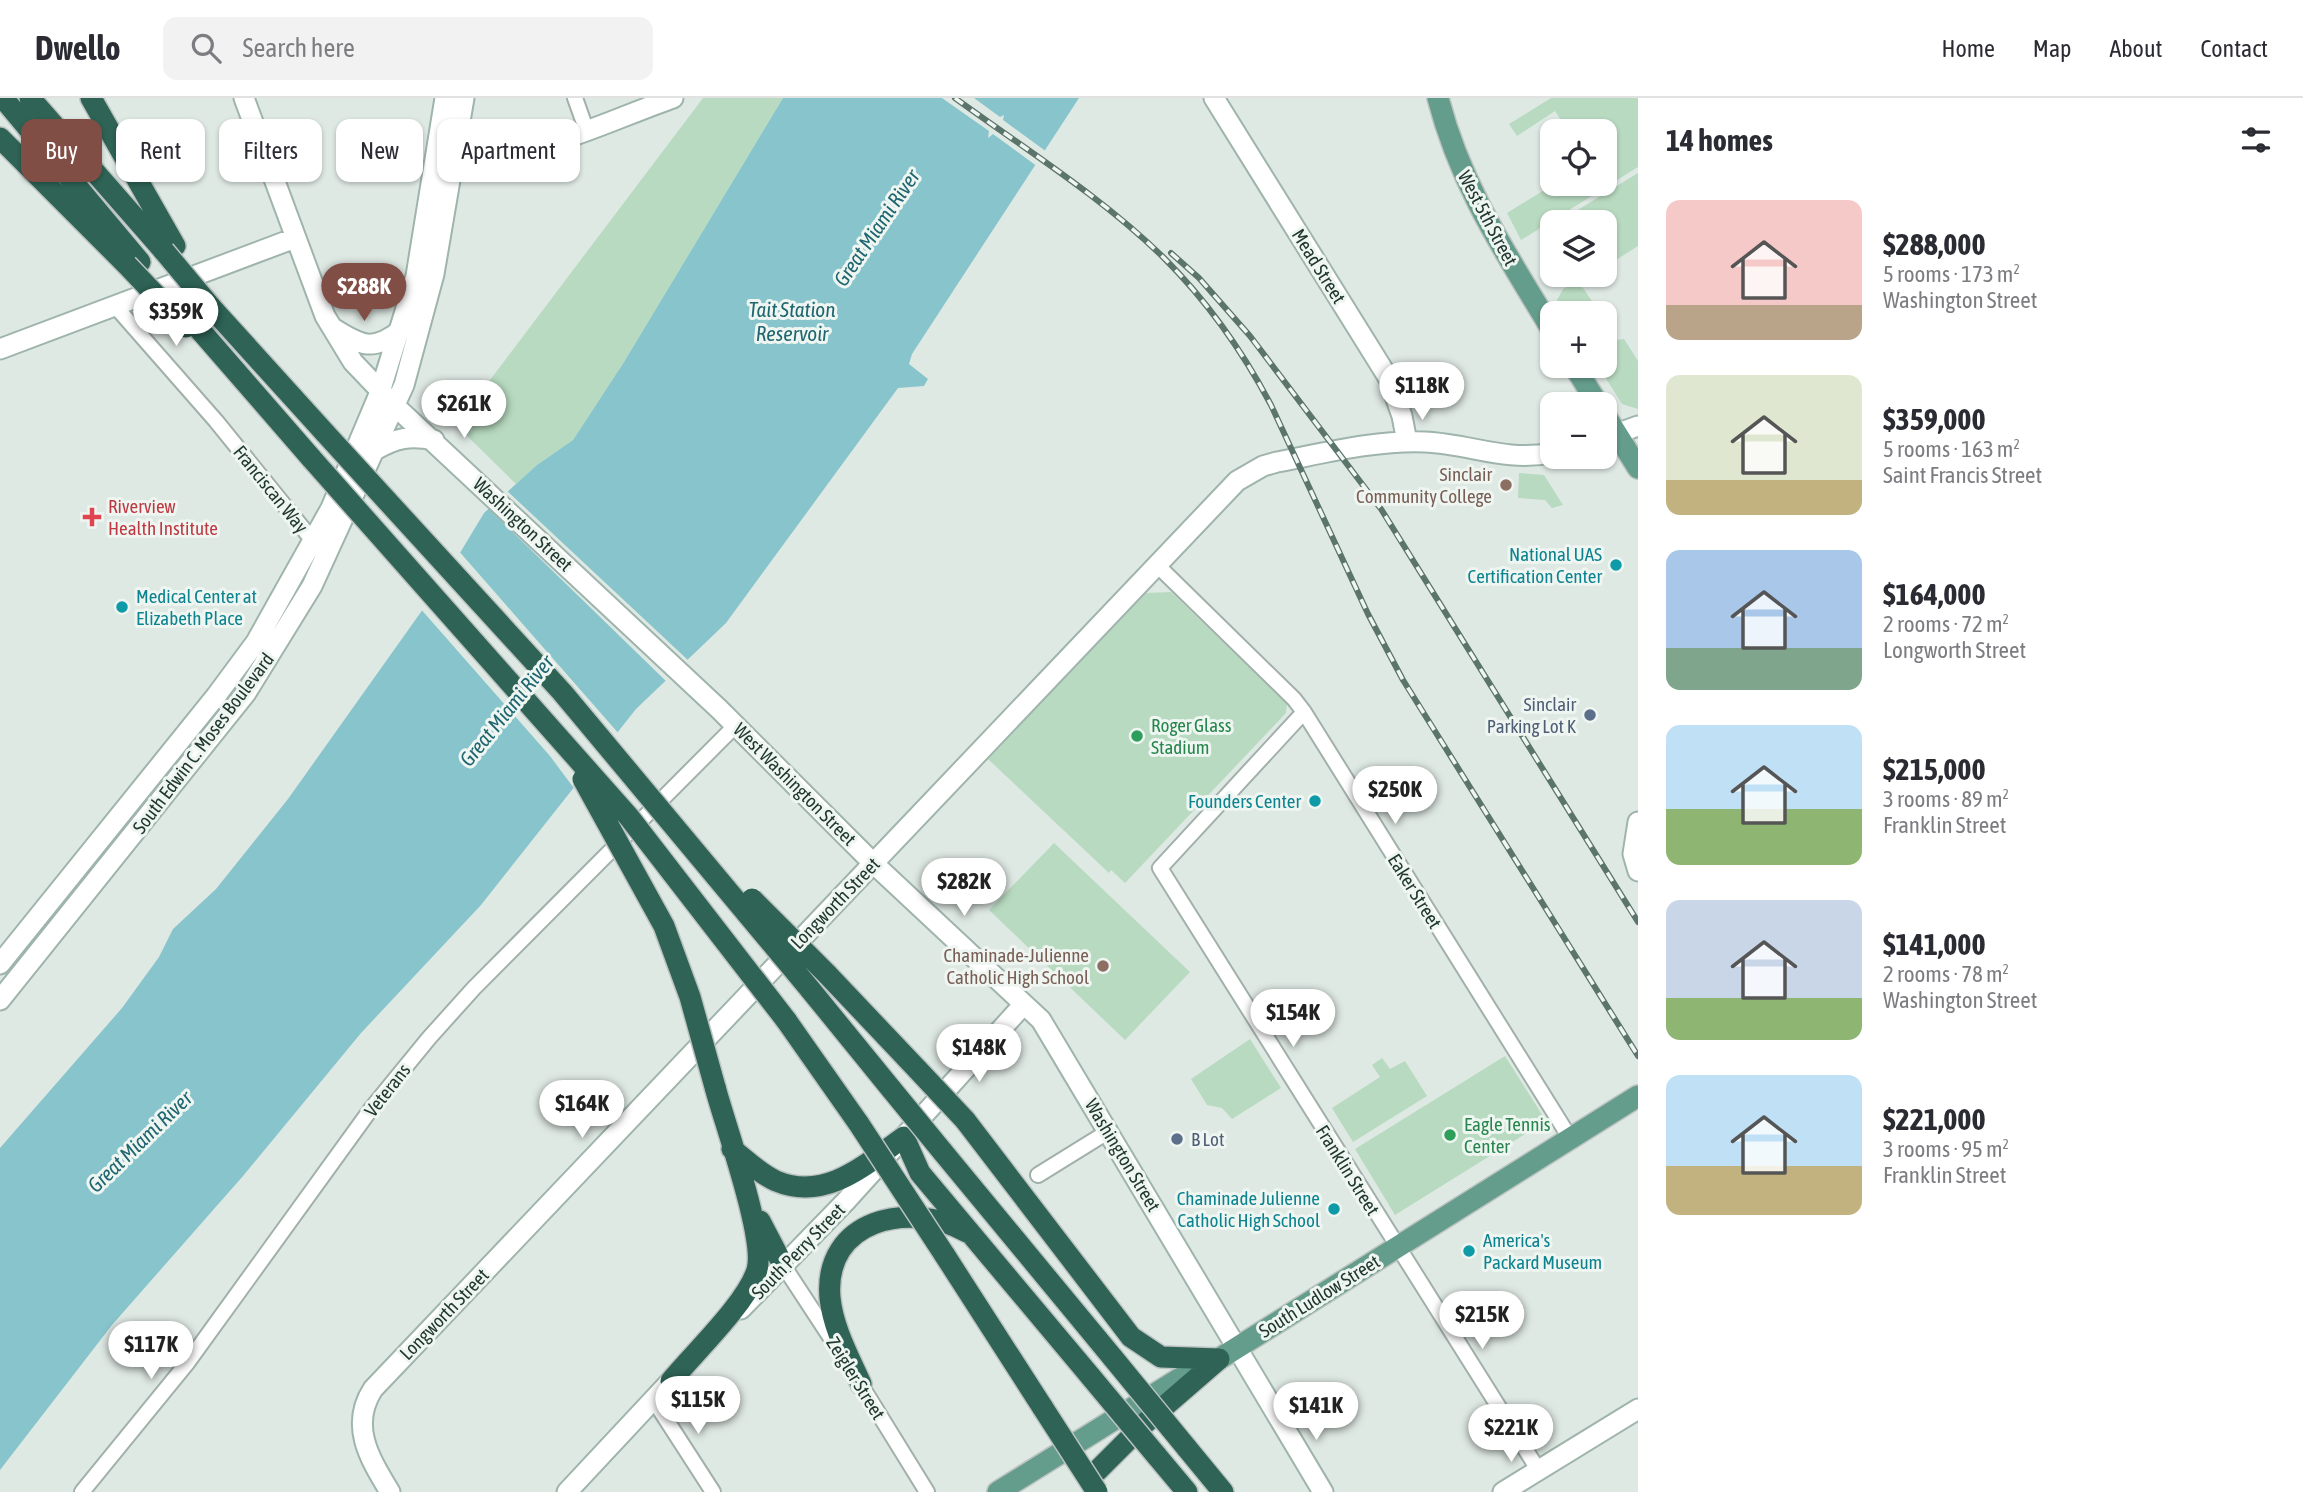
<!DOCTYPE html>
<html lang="en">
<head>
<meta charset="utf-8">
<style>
	:root { --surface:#fff; --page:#f2f2f3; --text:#2b2b33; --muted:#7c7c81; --line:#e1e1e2; --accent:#814e45 }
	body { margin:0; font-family:"Asap Condensed",sans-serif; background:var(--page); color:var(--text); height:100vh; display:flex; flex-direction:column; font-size:26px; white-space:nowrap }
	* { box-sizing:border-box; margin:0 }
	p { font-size:23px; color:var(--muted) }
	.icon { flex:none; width:38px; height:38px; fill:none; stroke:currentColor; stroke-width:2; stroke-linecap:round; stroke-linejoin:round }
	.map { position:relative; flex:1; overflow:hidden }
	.side { display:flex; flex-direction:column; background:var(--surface); width:665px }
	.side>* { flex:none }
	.top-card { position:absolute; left:21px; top:21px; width:665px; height:63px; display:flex; gap:14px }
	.tools { position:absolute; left:1540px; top:21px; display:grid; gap:14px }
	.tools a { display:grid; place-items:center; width:77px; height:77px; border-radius:14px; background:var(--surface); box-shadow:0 2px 5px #0004; font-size:35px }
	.price { position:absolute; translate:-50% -60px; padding:0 16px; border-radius:24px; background:#fff; color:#222; font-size:23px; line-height:46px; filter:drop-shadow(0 2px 4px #0008) }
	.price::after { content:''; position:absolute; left:50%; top:42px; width:21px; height:16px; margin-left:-10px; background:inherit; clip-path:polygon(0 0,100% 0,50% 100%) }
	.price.selected { background:var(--accent); color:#fff }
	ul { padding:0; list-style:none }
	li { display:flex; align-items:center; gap:21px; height:175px; padding:0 28px }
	li span { display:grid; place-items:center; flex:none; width:196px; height:140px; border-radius:14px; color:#555 }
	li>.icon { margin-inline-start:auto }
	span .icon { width:84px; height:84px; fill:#fffc; stroke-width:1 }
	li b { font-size:30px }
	h2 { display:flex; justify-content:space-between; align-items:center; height:84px; padding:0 28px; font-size:30px }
	.chip { padding:0 24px; border-radius:14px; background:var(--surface); box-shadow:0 2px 5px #0004; font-size:24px; line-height:63px }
	.chip.selected { background:var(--accent); color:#fff }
	header { display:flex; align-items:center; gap:42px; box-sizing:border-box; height:98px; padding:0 35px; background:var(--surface); border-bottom:2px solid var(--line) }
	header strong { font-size:33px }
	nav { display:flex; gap:38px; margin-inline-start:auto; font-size:24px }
	.search { width:490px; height:63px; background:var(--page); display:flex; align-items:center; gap:18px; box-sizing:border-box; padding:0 24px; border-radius:14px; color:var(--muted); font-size:26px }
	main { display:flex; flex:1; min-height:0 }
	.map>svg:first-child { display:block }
	.green { fill:#b8dac0 }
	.water { fill:#88c4cc }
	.pier { fill:#dfe9e4 }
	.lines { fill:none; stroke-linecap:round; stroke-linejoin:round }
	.street-casing { stroke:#a2b0ab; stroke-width:18 }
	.secondary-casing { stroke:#9eb4ac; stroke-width:23 }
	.primary-casing { stroke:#bcc3c1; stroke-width:24 }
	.highway-casing { stroke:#bcc3c1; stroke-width:24 }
	.street { stroke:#fff; stroke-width:14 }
	.secondary { stroke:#fff; stroke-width:19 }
	.primary { stroke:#659d8c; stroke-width:21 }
	.highway { stroke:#2e6356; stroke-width:21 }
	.rail-casing { stroke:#5b746c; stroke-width:6 }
	.rail { stroke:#eff6f2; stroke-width:3.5; stroke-dasharray:10; stroke-linecap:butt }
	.highway-bridge-casing { stroke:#bcc3c1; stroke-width:24; stroke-linecap:butt }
	.highway-bridge { stroke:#2e6356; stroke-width:21 }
	.education-dot { fill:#8d6e63; stroke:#eff6f2; stroke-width:2.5 }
	.health-dot { fill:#e0444e; stroke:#eff6f2; stroke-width:2.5 }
	.culture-dot { fill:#0f9aa8; stroke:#eff6f2; stroke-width:2.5 }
	.service-dot { fill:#5c6f8a; stroke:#eff6f2; stroke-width:2.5 }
	.leisure-dot { fill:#2e9e5b; stroke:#eff6f2; stroke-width:2.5 }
	.labels { text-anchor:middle; stroke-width:6; stroke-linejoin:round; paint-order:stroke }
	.street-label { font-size:19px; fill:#213831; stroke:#eff6f2 }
	.education-label { font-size:19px; fill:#785e54; stroke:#eff6f2; text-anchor:end }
	.health-label { font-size:19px; fill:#be3a42; stroke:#eff6f2; text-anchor:start }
	.culture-label { font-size:19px; fill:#0d838f; stroke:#eff6f2; text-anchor:end }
	.service-label { font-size:19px; fill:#4e5e75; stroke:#eff6f2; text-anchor:end }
	.leisure-label { font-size:19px; fill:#27864d; stroke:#eff6f2; text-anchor:start }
	.water-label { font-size:21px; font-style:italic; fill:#1f6670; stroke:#eff6f2 }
</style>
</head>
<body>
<header>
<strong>Dwello</strong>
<div class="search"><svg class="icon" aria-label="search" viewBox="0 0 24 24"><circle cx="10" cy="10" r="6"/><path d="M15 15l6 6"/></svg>Search here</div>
<nav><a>Home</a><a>Map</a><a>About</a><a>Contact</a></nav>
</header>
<main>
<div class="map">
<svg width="1638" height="1394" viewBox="0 0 1638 1394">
	<rect width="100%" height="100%" fill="#dfe9e4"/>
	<path class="green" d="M 703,0 L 783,0 L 624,264 L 573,342 L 537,367 L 516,386 L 456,327 Z
		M 1551,0 L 1638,0 L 1638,69 L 1521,142 L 1507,115 L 1554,86 L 1605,86 L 1605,33 L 1568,33 L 1555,13 L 1517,38 L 1509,26 Z
		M 1638,75 L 1638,148 L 1605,169 L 1605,124 L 1558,124 Z
		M 1573,185 L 1583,190 L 1600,215 L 1565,215 L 1557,202 L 1563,191 Z
		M 1605,224 L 1616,242 L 1624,241 L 1638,263 L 1638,311 L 1622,306 L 1598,268 L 1605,268 Z
		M 1519,375 L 1544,377 L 1563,407 L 1552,410 L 1545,402 L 1518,400 Z
		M 1171,494 L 1287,606 L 1286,615 L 1125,785 L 1111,772 L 1109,775 L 988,661 L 1146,495 Z
		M 1054,745 L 1190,874 L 1125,942 L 989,812 Z
		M 1250,941 L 1281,990 L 1232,1021 L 1222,1010 L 1207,1007 L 1191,981 Z
		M 1505,958 L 1546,1023 L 1395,1117 L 1355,1051 Z
		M 1382,960 L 1390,971 L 1405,963 L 1427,998 L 1353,1044 L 1332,1010 L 1380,979 L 1372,967 Z"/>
	<path class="water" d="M 783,0 L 1079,0 L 912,256 L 909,266 L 928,281 L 924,288 L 898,290 L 726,525 L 636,611 L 481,807 L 361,935 L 243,1078 L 112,1227 L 0,1372 L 0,1050 L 122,910 L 159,859 L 173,831 L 216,791 L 288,701 L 443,483 L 484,415 L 537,367 L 573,342 L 624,264 Z"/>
	<path class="pier" d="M 942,0 L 974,0 L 1000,19 L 1004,17 L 1003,22 L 1047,54 L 1038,69 L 993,36 L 988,40 L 989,33 Z
		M 505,391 L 690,564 L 668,585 L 486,408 Z
		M 457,451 L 620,637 L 576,693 L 550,658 L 419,509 Z"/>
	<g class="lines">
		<g class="street-casing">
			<path id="street" d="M 575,0 L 586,31
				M 116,209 L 216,323 L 318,449
				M 1157,467 L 1294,601 L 1304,614 L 1570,1040
				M 1304,614 L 1160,770 L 1539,1373
				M 1038,1077 L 1109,1033
				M 783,1167 L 838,1251
				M 856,1279 L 927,1394
				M 653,1301 L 713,1394
				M 82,1394 L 188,1264 L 371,1011 L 429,940 L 474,890 L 736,627"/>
		</g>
		<g class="secondary-casing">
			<path id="secondary" d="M 244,0 L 325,218 L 353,264 L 395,308 L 719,611 L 873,765 L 1041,922 L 1323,1394
				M 1214,0 L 1389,281 L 1402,318 L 1407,344
				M 446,57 C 512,72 609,22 673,0
				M 333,230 C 361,248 373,254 401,232
				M 0,251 L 295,140
				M 1605,340 L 1638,328
				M 375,352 C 396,340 410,337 434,342
				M 1638,724 L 1633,756 L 1638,773
				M 0,866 L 216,598 L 256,544 L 331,410 L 380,294 L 416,178 L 445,0
				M 0,902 L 246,595 L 312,488 L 404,287 L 434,176 L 464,0
				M 741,1211 L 846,1103 L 1024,906
				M 390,1394 C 370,1361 349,1328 373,1291 L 1237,383 L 1263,368 L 1277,364 C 1325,355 1376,342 1425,344 C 1471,346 1504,364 1552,355
				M 567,1394 L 681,1272
				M 1503,1394 L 1638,1311"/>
		</g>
		<g class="primary-casing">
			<path id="primary" d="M 1438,0 C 1461,89 1506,155 1552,232
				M 1574,268 L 1598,306
				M 1605,317 L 1638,370
				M 998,1394 L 1179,1281 L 1219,1261 L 1638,998"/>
		</g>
		<g class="highway-casing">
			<path id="highway" d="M 3,0 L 140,164
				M 30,0 L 164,153
				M 91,0 L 175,148
				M 0,40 L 127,167
				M 210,208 L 326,336
				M 193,224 L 312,361
				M 827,876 L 918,972
				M 809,890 L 892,992
				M 786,922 L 859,1026
				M 965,1022 L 1131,1239 L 1161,1259 L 1219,1261
				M 732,1051 C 746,1062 760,1076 776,1083 C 826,1104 866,1066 904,1039 L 920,1075 L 1091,1279
				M 942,1053 L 1113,1260
				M 760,1123 L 783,1167
				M 944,1156 L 1043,1310
				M 671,1283 C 694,1255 747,1205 757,1172 C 766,1140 725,1027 715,989
				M 861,1286 C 849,1259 833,1230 830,1200 C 823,1121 910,1102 967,1134
				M 1186,1349 L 1223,1394
				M 1156,1357 L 1187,1394
				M 1097,1373 L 1144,1326 L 1219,1261"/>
		</g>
		<use href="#street" class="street"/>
		<use href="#secondary" class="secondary"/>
		<use href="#primary" class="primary"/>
		<use href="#highway" class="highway"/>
		<g class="rail-casing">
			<path id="rail" d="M 955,0 C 1025,51 1102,99 1164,160 C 1207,203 1243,254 1271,307 L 1368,516 L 1403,582 L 1638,958
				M 1171,155 L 1199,180 L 1250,238 L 1381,411 L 1638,824"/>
		</g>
		<use href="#rail" class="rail"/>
		<g class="highway-bridge-casing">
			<path id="highway-bridge" d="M 164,153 L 210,208
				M 127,167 L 186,229
				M 326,336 L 562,594 L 809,890
				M 312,361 L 629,719 L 786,922
				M 583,681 L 664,828 L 690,899 L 715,989
				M 752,801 L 827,876
				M 918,972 L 965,1022
				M 892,992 L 942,1053
				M 859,1026 L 944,1156
				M 1113,1260 L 1186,1349
				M 1091,1279 L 1156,1357
				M 1043,1310 L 1097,1394"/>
		</g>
		<use href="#highway-bridge" class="highway-bridge"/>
	</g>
	<g class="education-dot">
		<circle cx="1506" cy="387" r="7"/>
		<circle cx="1103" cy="868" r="7"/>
	</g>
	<path class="health-dot" d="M88.5 408.5h7v7h7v7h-7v7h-7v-7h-7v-7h7z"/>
	<g class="culture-dot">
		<circle cx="1616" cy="467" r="7"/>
		<circle cx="122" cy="509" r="7"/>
		<circle cx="1315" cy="703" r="7"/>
		<circle cx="1334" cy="1111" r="7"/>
		<circle cx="1469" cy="1153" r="7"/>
	</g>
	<g class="service-dot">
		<circle cx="1590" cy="617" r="7"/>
		<circle cx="1177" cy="1041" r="7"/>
	</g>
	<g class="leisure-dot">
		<circle cx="1137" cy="638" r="7"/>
		<circle cx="1450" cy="1037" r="7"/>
	</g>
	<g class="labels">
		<g class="street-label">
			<text transform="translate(1488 120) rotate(62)" y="7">West 5th Street</text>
			<text transform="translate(1319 168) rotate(58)" y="7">Mead Street</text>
			<text transform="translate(271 391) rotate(51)" y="7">Franciscan Way</text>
			<text transform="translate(523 426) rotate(43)" y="7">Washington Street</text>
			<text transform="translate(203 645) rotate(-53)" y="7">South Edwin C. Moses Boulevard</text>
			<text transform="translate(795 686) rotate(45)" y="7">West Washington Street</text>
			<text transform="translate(1415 793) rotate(58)" y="7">Eaker Street</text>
			<text transform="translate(835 805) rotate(-46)" y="7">Longworth Street</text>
			<text transform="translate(387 992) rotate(-52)" y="7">Veterans</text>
			<text transform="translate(1123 1057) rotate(59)" y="7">Washington Street</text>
			<text transform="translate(1348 1072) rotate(58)" y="7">Franklin Street</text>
			<text transform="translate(798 1153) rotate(-46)" y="7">South Perry Street</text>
			<text transform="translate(1319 1198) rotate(-32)" y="7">South Ludlow Street</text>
			<text transform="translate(444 1216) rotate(-46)" y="7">Longworth Street</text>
			<text transform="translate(856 1280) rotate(58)" y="7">Zeigler Street</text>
		</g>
		<g class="education-label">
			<text x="1492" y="383">Sinclair<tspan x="1492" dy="22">Community College</tspan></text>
			<text x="1089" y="864">Chaminade-Julienne<tspan x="1089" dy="22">Catholic High School</tspan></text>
		</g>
		<g class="health-label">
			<text x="108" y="415">Riverview<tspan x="108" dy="22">Health Institute</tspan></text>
		</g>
		<g class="culture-label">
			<text x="1602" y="463">National UAS<tspan x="1602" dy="22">Certification Center</tspan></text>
			<text x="136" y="505" text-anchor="start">Medical Center at<tspan x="136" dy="22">Elizabeth Place</tspan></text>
			<text x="1301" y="710">Founders Center</text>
			<text x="1320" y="1107">Chaminade Julienne<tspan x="1320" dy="22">Catholic High School</tspan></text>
			<text x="1483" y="1149" text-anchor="start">America's<tspan x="1483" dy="22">Packard Museum</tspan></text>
		</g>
		<g class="service-label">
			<text x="1576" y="613">Sinclair<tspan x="1576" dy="22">Parking Lot K</tspan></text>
			<text x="1191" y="1048" text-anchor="start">B Lot</text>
		</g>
		<g class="leisure-label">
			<text x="1151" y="634">Roger Glass<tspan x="1151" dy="22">Stadium</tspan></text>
			<text x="1464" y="1033">Eagle Tennis<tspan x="1464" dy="22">Center</tspan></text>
		</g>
		<g class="water-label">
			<text transform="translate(877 130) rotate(-56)" y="7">Great Miami River</text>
			<text x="792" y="219">Tait Station<tspan x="792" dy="24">Reservoir</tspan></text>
			<text transform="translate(507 613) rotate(-51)" y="7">Great Miami River</text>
			<text transform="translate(140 1044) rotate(-44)" y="7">Great Miami River</text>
		</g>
	</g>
</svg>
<div class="tools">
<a><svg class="icon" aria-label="locate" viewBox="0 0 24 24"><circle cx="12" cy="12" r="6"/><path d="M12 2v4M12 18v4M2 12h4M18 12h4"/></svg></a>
<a><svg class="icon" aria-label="layers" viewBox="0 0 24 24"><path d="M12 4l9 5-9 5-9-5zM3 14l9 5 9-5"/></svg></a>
<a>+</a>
<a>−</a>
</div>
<b class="price selected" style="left:364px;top:225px">$288K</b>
<b class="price" style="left:176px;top:250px">$359K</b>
<b class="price" style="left:1422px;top:324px">$118K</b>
<b class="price" style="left:464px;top:342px">$261K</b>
<b class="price" style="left:1395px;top:728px">$250K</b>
<b class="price" style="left:964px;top:820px">$282K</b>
<b class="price" style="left:1293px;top:951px">$154K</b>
<b class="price" style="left:979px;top:986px">$148K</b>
<b class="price" style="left:582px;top:1042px">$164K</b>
<b class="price" style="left:1482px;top:1253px">$215K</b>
<b class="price" style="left:151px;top:1283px">$117K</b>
<b class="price" style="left:698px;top:1338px">$115K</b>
<b class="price" style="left:1316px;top:1344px">$141K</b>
<b class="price" style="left:1511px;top:1366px">$221K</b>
<div class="top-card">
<a class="chip selected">Buy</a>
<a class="chip">Rent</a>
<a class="chip">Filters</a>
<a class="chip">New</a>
<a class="chip">Apartment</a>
</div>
</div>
<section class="side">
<h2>14 homes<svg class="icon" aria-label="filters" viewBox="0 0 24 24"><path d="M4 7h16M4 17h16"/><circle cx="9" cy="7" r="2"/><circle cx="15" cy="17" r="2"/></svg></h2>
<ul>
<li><span style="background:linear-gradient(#f6c9c9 75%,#b9a48a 0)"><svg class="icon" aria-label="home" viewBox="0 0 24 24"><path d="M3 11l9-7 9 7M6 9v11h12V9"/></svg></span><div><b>$288,000</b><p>5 rooms · 173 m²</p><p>Washington Street</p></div></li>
<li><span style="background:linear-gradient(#dfe7d0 75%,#c2b280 0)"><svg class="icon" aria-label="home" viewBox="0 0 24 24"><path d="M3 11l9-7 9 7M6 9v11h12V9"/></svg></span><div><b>$359,000</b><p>5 rooms · 163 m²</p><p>Saint Francis Street</p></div></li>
<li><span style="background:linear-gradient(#a9c7e8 70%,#7fa58c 0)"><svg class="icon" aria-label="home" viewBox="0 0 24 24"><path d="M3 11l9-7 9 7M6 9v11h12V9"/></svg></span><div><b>$164,000</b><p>2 rooms · 72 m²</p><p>Longworth Street</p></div></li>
<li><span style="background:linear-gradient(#bfe0f5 60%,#8fb573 0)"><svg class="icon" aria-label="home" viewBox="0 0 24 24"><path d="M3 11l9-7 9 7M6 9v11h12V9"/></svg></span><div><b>$215,000</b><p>3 rooms · 89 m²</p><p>Franklin Street</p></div></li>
<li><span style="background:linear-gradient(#c9d6e8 70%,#8fb573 0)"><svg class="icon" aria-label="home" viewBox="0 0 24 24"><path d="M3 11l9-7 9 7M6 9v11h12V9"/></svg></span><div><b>$141,000</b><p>2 rooms · 78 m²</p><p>Washington Street</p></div></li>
<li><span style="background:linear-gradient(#bfe0f5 65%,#c2b280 0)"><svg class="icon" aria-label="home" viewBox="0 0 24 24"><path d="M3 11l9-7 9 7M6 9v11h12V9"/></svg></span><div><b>$221,000</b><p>3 rooms · 95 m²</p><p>Franklin Street</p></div></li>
</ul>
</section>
</main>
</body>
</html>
